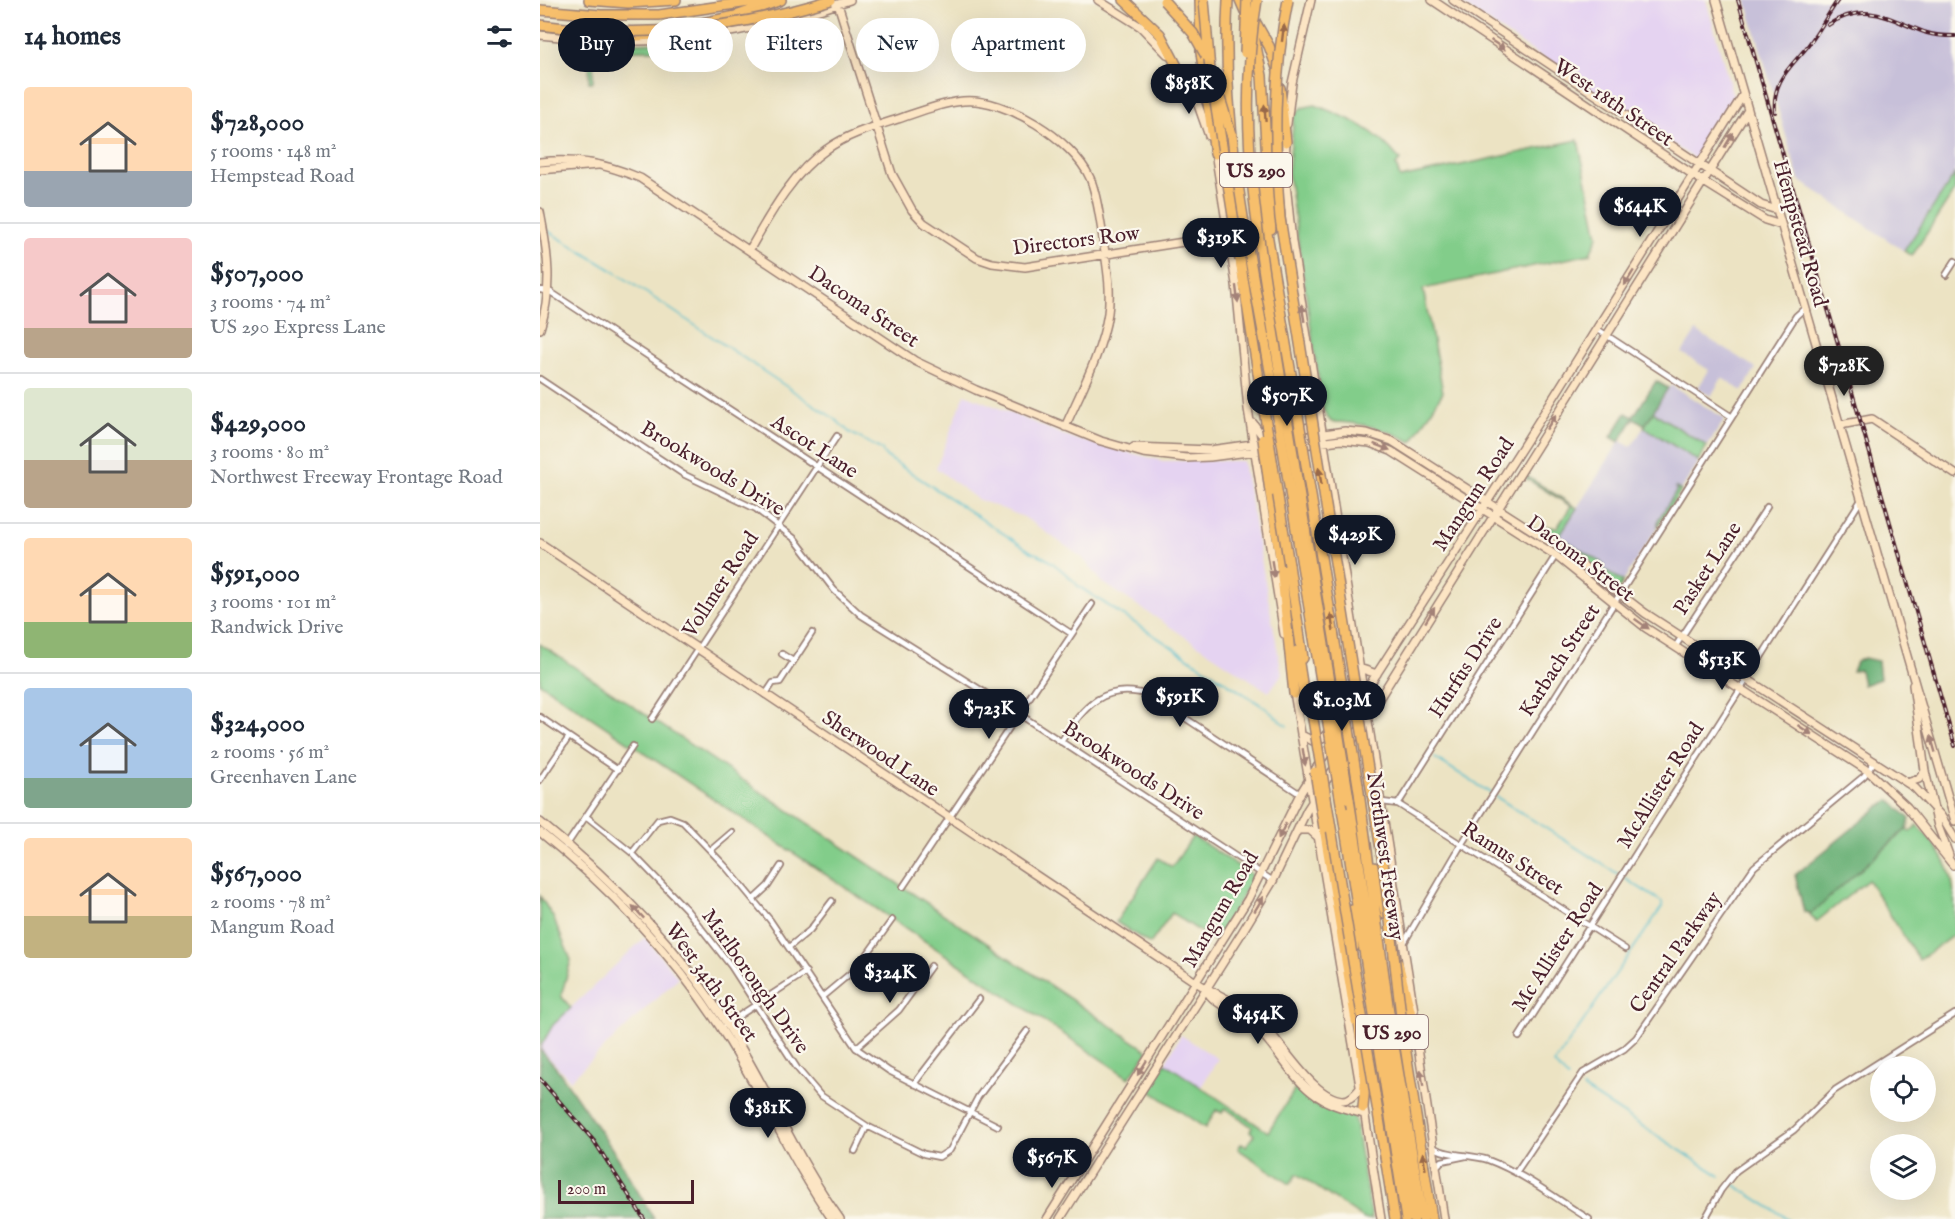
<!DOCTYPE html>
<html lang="en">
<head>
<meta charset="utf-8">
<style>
	:root { --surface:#fff; --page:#f6f6f7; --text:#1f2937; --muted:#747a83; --line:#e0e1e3; --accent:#111827 }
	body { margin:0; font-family:"IM FELL English",serif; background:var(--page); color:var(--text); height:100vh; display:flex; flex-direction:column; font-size:22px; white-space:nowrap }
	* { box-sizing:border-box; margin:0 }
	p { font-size:20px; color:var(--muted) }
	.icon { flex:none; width:33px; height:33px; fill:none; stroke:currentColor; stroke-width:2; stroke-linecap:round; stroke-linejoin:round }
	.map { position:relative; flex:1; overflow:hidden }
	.panel { display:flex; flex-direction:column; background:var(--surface); width:540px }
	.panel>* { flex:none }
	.hud { position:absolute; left:18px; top:18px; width:570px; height:54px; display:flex; gap:12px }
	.fabs { position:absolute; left:1330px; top:1056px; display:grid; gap:12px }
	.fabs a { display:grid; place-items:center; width:66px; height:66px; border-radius:50%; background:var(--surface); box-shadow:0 6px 24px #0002; font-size:30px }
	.scale { position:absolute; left:18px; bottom:15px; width:136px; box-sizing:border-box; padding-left:6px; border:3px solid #4a1f2b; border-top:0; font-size:16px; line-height:21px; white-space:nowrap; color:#4a1f2b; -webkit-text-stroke:4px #fbf7ec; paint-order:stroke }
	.price { position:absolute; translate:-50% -51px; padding:0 14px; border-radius:21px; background:var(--accent); color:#fff; font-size:20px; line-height:39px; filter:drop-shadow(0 2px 3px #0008) }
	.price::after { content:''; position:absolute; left:50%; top:36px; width:18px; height:14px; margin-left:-9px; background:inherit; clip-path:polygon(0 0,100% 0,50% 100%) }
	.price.selected { background:#222; color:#fff }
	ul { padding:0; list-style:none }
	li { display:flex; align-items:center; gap:18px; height:150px; padding:0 24px }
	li+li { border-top:2px solid var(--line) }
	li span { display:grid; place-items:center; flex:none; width:168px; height:120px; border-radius:6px; color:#555 }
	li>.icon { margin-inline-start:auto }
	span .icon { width:72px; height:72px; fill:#fffc; stroke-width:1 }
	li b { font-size:26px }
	h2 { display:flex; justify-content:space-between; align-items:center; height:72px; padding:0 24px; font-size:26px }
	.tag { padding:0 21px; border-radius:27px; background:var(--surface); box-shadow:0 6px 24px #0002; font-size:21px; line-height:54px }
	.tag.selected { background:var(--accent); color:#fff }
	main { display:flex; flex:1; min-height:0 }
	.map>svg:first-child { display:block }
	.built { fill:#e5d3f1 }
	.industrial { fill:#c7c0d9 }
	.green { fill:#82cd8a; stroke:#66765a; stroke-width:1.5 }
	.forest { fill:#69b076; stroke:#5a6850; stroke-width:1.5 }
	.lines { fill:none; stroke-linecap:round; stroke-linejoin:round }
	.stream { stroke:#51bccc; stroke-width:1.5 }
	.street-casing { stroke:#9b8177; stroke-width:8 }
	.secondary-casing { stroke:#9b8177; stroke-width:10 }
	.highway-casing { stroke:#9b8177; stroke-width:12 }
	.street { stroke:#fff; stroke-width:4.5 }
	.secondary { stroke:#fce5c4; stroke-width:7 }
	.highway { stroke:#f7bf6c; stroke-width:9 }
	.rail-casing { stroke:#4a1f2b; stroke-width:4 }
	.rail { stroke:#fbf7ec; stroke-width:1.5; stroke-dasharray:4.5; stroke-linecap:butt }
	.highway-bridge-casing { stroke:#9b8177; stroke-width:12; stroke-linecap:butt }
	.highway-bridge { stroke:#f7bf6c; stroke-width:9 }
	.oneway { fill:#986748 }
	.oneway2 { fill:#a38278 }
	.labels { text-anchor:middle; stroke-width:4.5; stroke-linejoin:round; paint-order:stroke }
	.shield { fill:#fbf7ec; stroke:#7f6065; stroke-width:1.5 }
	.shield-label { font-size:20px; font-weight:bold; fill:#4a1f2b }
	.street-label { font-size:21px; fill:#4a1f2b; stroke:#fbf7ec }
</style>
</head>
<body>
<main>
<section class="panel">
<h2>14 homes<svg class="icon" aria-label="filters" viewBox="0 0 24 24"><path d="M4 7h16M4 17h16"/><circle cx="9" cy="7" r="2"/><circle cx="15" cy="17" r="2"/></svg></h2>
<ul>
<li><span style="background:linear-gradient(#ffd9b3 70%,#9aa5b1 0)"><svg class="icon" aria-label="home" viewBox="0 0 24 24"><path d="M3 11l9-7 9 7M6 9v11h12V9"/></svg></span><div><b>$728,000</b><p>5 rooms · 148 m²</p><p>Hempstead Road</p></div></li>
<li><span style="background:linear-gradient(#f6c9c9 75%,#b9a48a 0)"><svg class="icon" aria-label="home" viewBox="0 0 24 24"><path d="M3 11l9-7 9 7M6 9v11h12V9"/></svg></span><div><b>$507,000</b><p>3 rooms · 74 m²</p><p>US 290 Express Lane</p></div></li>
<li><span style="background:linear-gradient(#dfe7d0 60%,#b9a48a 0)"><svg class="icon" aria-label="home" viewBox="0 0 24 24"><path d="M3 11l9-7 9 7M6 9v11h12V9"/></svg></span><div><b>$429,000</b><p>3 rooms · 80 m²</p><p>Northwest Freeway Frontage Road</p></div></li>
<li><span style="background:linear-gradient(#ffd9b3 70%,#8fb573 0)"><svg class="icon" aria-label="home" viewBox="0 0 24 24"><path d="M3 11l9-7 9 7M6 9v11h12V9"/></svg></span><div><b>$591,000</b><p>3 rooms · 101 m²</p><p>Randwick Drive</p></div></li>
<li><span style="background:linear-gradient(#a9c7e8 75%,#7fa58c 0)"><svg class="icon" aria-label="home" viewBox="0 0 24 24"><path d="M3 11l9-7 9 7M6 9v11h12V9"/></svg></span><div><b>$324,000</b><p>2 rooms · 56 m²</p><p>Greenhaven Lane</p></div></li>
<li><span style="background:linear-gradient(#ffd9b3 65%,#c2b280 0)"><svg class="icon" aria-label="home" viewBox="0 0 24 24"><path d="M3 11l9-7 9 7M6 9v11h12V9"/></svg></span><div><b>$567,000</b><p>2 rooms · 78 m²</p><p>Mangum Road</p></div></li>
</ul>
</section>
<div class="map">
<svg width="1415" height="1219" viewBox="0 0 1415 1219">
	<rect width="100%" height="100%" fill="#fbf7ec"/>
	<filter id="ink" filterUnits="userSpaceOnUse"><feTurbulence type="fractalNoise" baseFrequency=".0167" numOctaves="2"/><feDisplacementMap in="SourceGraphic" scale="12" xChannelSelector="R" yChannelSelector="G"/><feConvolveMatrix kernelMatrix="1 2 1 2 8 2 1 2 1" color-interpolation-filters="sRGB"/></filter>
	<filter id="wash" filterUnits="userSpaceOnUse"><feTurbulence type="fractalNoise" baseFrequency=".008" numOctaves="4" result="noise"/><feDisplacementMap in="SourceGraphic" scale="24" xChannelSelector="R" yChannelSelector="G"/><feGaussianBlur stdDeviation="1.35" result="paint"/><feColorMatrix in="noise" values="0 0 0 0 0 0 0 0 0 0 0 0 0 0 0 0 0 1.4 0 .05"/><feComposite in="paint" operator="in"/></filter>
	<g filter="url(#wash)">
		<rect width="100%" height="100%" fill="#ece3c3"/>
		<path class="built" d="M 916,0 L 1166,0 L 1194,100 L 1158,161 Z
			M 425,394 L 531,438 L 623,461 L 703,461 L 742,674 L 729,692 L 562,582 L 543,558 L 484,517 L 437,499 L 396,468 Z
			M 105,937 L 138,978 L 30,1080 L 0,1048 L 13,1025 Z
			M 641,1035 L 678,1059 L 661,1087 L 625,1063 Z"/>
		<path class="industrial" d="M 1206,0 L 1415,0 L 1415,174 L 1364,251 L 1259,180 Z
			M 1156,331 L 1216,368 L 1202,391 L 1182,378 L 1171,396 L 1158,388 L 1169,370 L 1142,353 Z
			M 1131,385 L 1185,419 L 1167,446 L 1113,412 Z
			M 1104,427 L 1159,462 L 1083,581 L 1063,568 L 1065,565 L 1019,536 L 1080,441 L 1091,447 Z"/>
		<path class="green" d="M 150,41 L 154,44 L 155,49 L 64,51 L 64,46 L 67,44 Z
			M 50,43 L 58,45 L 58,55 L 54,56 L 53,82 L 49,82 Z
			M 775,105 C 811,119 836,129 860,160 L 856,165 L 860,178 L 1038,140 L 1058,236 L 1050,254 L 883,289 L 903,392 L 872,442 C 845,428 820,422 791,422 L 783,410 L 748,173 L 754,116 L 761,108 Z
			M 1415,174 L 1415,190 L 1372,256 L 1364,251 Z
			M 1113,412 L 1167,446 L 1158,461 L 1104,427 Z
			M 985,470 L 988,477 L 1037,508 L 1019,536 L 1023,539 L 1018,543 L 1000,530 L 1003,526 L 1017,528 L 1031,506 L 982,476 Z
			M 1135,487 L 1141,491 L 1118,526 L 1118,520 L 1137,490 Z
			M 1027,541 L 1065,565 L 1063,569 L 1083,581 L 1080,588 L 1077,589 L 1025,549 Z
			M 0,644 L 608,1051 L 589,1078 L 0,683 Z
			M 1377,825 C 1415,865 1415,880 1415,934 L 1379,960 L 1328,880 L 1276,922 L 1268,912 L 1272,912 L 1367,829 L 1370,832 Z
			M 653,836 L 714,876 L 676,942 L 632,913 L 610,944 L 576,922 L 618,858 L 632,867 Z
			M 0,896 L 13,917 L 31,960 L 21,996 L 31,1008 L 13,1025 L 0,1048 Z
			M 625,1063 L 728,1132 L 755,1089 L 780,1106 L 814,1116 L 832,1219 L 824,1219 L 757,1174 L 750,1184 L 698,1149 L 701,1144 L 706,1146 L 714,1135 L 710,1131 L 712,1127 L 685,1108 L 682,1113 L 676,1110 L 665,1128 L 609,1090 Z"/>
		<path class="forest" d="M 1116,381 L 1128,388 L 1105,425 L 1094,418 L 1079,442 L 1071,437 L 1086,413 L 1093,417 Z
			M 1324,658 L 1338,661 L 1340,679 L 1323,685 L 1320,670 L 1312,671 L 1316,662 Z
			M 1350,800 L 1370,819 L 1368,827 L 1272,913 L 1264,912 L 1255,875 L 1341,805 Z
			M 0,1049 L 18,1070 L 77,1156 L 114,1219 L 0,1219 Z"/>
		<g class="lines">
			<path class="stream" d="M 6,230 L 75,272 L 295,419 L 309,432 L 342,450 L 344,455 L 493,553 C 504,554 530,576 538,586 L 724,707 L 747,726
				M 895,758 L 1122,902 L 1122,907 L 1014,1064 L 1028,1078
				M 1043,1088 L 1180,1176
				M 1193,1184 L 1248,1219"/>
		</g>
	</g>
	<g filter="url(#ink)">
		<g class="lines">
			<g class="street-casing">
				<path id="street" d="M 1406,275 L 1415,261
					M 0,290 L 9,291 L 532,634
					M 1057,329 L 1192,417
					M 0,379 L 143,474 L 216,509 L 255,539 L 294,590 L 321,615 L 479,714 L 733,881
					M 1135,647 L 1227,507
					M 242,654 L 253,661
					M 225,695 L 233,683 L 240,682 L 272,633
					M 0,717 L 78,770
					M 112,719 L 297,436
					M 521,742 C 544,705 565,681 612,696 L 760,794
					M 0,780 L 29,737
					M 842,802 L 858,804 L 1085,949
					M 858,804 L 1016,555
					M 47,817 L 92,853 L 146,909 L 191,966 L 257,1068 L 280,1095 L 327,1126 L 384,1154 L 399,1157 L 410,1150 L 438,1097 L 487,1031
					M 26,846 L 93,746
					M 171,850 L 192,832
					M 92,853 L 118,820 L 130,817 L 143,822 L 186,867 L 230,920 L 316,1048 L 349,1071 L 458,1126
					M 363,887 L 552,604
					M 214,899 L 228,886 L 241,866
					M 865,941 L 921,845 L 1211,387 L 1256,316 L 1265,308
					M 249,947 L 270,930 L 292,901
					M 282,997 L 318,967 L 352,920
					M 185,1025 L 266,972
					M 979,1037 L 1321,500
					M 316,1048 L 359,1010 L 391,966
					M 374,1084 L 439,999
					M 894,1147 C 902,1155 934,1155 948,1160 C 985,1174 1015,1198 1049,1219
					M 315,1151 L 327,1126
					M 896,1167 L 902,1161 L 926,1156
					M 977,1171 L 1043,1073 L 1084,1049 L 1096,1038 L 1214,867 L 1324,776 L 1335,761
					M 1165,1219 L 1181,1190 L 1196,1171 L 1254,1130 L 1295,1090 L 1415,1014"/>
			</g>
			<g class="secondary-casing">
				<path id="secondary" d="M 558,0 L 601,27 L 627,54
					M 892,0 L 1164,182 L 1225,220 L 1241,225
					M 913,0 L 1221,205 L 1237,210
					M 1176,0 L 1415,821
					M 298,4 L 352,174 L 372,210 L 384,223 L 437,258 L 452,263 L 485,267 L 688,235
					M 0,35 L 49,40
					M 78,41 C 159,43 234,26 310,0
					M 637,67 L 658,105 L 669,136
					M 747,124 L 752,83 L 771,0
					M 746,138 L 745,173 L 752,242 L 874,1011
					M 675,152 L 696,284 L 708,409 L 744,634
					M 0,162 C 37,158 66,164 100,178 L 375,361 L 436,390 L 561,441 L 603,453 L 646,458 L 670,457 L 801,440 L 830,443 L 851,451 L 1015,555 L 1106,628 L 1328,771 L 1367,807 L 1413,865
					M 0,170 L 58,165
					M 0,212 C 8,253 13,289 0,329
					M 210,249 C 230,214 253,172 287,149 C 308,134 333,127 358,119 C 379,112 401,103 423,101 C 465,97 533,140 550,178 C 557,195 559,214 562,231 C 565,258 572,285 568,313 C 562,352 541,391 525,427
					M 713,423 L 721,434 L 771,427 L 775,423
					M 1300,425 L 1332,419 L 1415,474
					M 594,447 L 670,450 L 805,431 L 827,433 L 852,441 L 1020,548 L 1105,613 L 1375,788 L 1401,816 L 1415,839
					M 0,543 L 651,979 C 670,992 691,999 710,1013 C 738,1032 770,1099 803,1100 C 811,1100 816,1093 821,1087
					M 819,668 L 837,674
					M 1373,685 L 1385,771 L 1398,826 L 1409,855
					M 754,692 L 821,1092
					M 796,720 L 816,689
					M 798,734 L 985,443 L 1203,95
					M 761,735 L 775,742 L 784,737 L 790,729
					M 1367,783 L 1379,779 L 1385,771
					M 0,822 C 72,880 139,947 188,1026 C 228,1089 256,1158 300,1219
					M 758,830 L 770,830 L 778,837
					M 0,832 C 74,891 139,961 189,1041 C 225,1100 253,1162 292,1219
					M 666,989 C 673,1005 696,1010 709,1021 C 736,1043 749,1077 777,1096 C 791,1106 808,1109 824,1114
					M 876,1034 L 904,1219
					M 823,1103 L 841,1219
					M 507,1219 L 708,899 L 760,794 L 792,743
					M 520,1219 L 701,934 L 733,881 L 767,810 L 827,718 L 1208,110"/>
			</g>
			<g class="highway-casing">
				<path id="highway" d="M 49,0 L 88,3 L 136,0
					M 584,0 L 620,34 L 639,70
					M 660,0 L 661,53 L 675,154
					M 688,0 C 680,136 714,272 736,406
					M 700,0 L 707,16
					M 0,10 L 61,15 L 119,15 L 223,0
					M 712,16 L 729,46 L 738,71
					M 157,24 L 196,16 L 241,0
					M 713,31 L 722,76 L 731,229
					M 45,39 L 114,35
					M 740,88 L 746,142
					M 714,157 L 756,403
					M 700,260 L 718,373
					M 728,300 L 745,405
					M 768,477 L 801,680
					M 757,479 L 792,694
					M 748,480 L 785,705
					M 730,492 L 740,557 L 754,694
					M 749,565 L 763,658
					M 757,651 L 765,702
					M 818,785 L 852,1034 L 883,1219
					M 809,799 L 874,1219
					M 802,809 L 866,1219
					M 784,828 L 816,1021
					M 834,867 L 846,915
					M 812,910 L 814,947
					M 858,963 L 877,1038
					M 818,1015 L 825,1084 L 823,1108
					M 863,1033 L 892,1219
					M 835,1094 L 855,1219"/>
			</g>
			<use href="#street" class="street"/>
			<use href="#secondary" class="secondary"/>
			<use href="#highway" class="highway"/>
			<g class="rail-casing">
				<path id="rail" d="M 1198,0 L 1415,746
					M 1288,25 C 1327,0 1350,20 1387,33 C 1396,36 1406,36 1415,36
					M 1235,112 C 1232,81 1249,69 1267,47 C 1278,33 1287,16 1298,0
					M 0,1079 L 54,1141 L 104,1219"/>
			</g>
			<use href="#rail" class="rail"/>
			<g class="highway-bridge-casing">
				<path id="highway-bridge" d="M 664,0 L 670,70 L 700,260
					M 717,0 C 699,103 712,198 728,300
					M 748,0 C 733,72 734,145 740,218 L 844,869 L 863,1033
					M 624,1 L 653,33 L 666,56
					M 0,25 C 102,39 192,30 291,0
					M 705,53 L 707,0
					M 680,98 L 691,134
					M 718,373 L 749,565
					M 756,403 L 768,477
					M 745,405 L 757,479
					M 736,406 L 748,480
					M 723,439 L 730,492
					M 801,680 L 818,785
					M 792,694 L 809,799
					M 770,701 L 835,1094
					M 785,705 L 802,809
					M 775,772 L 784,828"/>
			</g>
			<use href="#highway-bridge" class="highway-bridge"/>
		</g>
		<defs><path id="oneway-solid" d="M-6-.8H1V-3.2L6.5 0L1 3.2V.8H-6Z" transform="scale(1.5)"/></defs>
		<g class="oneway">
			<use href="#oneway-solid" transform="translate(743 33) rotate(-83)"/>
			<use href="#oneway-solid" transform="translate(725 113) rotate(-94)"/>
			<use href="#oneway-solid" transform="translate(780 476) rotate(-100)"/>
			<use href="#oneway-solid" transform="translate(792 622) rotate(-99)"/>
			<use href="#oneway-solid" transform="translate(884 1161) rotate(-100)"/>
		</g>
		<g class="oneway2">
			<use href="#oneway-solid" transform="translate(958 45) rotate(34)"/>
			<use href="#oneway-solid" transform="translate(1189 140) rotate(-59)"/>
			<use href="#oneway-solid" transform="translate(1089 278) rotate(122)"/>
			<use href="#oneway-solid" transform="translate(697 294) rotate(83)"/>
			<use href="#oneway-solid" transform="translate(763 313) rotate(-99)"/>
			<use href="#oneway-solid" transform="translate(1011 422) rotate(-57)"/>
			<use href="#oneway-solid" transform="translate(842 447) rotate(21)"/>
			<use href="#oneway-solid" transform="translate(733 569) rotate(81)"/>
			<use href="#oneway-solid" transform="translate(890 615) rotate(-58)"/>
			<use href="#oneway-solid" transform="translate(1102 624) rotate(35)"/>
			<use href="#oneway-solid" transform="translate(1265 730) rotate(33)"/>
			<use href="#oneway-solid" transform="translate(1393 744) rotate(-106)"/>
			<use href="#oneway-solid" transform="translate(764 757) rotate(81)"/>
			<use href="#oneway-solid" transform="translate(742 831) rotate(116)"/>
			<use href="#oneway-solid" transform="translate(719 904) rotate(-59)"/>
			<use href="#oneway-solid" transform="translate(98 912) rotate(-133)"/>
			<use href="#oneway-solid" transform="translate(602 1068) rotate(122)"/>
			<use href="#oneway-solid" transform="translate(882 1078) rotate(-98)"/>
		</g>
	</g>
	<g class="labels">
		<g class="shield">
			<rect x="680" y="153" width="72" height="34" rx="4.5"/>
			<rect x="816" y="1015" width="72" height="34" rx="4.5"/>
		</g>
		<g class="shield-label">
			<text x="716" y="177">US 290</text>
			<text x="852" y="1039">US 290</text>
		</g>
		<g class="street-label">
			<text transform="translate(1074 102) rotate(34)" y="7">West 18th Street</text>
			<text transform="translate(1261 233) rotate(74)" y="7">Hempstead Road</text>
			<text transform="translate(536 240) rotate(-7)" y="7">Directors Row</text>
			<text transform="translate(324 306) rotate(34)" y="7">Dacoma Street</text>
			<text transform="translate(275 446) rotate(33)" y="7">Ascot Lane</text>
			<text transform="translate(173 468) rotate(31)" y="7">Brookwoods Drive</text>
			<text transform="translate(933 494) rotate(-57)" y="7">Mangum Road</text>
			<text transform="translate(1041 558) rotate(37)" y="7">Dacoma Street</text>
			<text transform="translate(1167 568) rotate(-57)" y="7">Pasket Lane</text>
			<text transform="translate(180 584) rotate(-57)" y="7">Vollmer Road</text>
			<text transform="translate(1019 660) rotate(-57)" y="7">Karbach Street</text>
			<text transform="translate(925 667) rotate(-57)" y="7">Hurfus Drive</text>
			<text transform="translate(341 753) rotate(34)" y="7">Sherwood Lane</text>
			<text transform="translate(594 770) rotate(33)" y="7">Brookwoods Drive</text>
			<text transform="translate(1120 785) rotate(-58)" y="7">McAllister Road</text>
			<text transform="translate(846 856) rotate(82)" y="7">Northwest Freeway</text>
			<text transform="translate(973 858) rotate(33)" y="7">Ramus Street</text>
			<text transform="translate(680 909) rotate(-60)" y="7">Mangum Road</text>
			<text transform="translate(1017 947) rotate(-57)" y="7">Mc Allister Road</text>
			<text transform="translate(1135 952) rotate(-55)" y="7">Central Parkway</text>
			<text transform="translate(216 981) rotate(55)" y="7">Marlborough Drive</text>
			<text transform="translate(172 982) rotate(54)" y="7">West 34th Street</text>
		</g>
	</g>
</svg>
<div class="fabs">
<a><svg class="icon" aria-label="locate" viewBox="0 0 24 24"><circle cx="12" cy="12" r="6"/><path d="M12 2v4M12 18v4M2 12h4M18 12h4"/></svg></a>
<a><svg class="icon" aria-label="layers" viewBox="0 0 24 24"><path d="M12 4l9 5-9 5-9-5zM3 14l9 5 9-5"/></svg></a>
</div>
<div class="scale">200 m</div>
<b class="price" style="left:649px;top:115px">$858K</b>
<b class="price" style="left:1100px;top:238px">$644K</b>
<b class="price" style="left:681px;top:269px">$319K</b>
<b class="price selected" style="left:1304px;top:397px">$728K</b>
<b class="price" style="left:747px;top:427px">$507K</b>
<b class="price" style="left:815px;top:566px">$429K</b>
<b class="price" style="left:1182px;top:691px">$513K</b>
<b class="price" style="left:640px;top:728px">$591K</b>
<b class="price" style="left:802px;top:732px">$1.03M</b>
<b class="price" style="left:449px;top:740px">$723K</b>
<b class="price" style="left:350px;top:1004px">$324K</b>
<b class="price" style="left:718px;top:1045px">$454K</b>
<b class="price" style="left:228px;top:1139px">$381K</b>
<b class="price" style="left:512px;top:1189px">$567K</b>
<div class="hud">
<a class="tag selected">Buy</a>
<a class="tag">Rent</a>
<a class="tag">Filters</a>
<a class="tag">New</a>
<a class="tag">Apartment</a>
</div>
</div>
</main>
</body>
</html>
